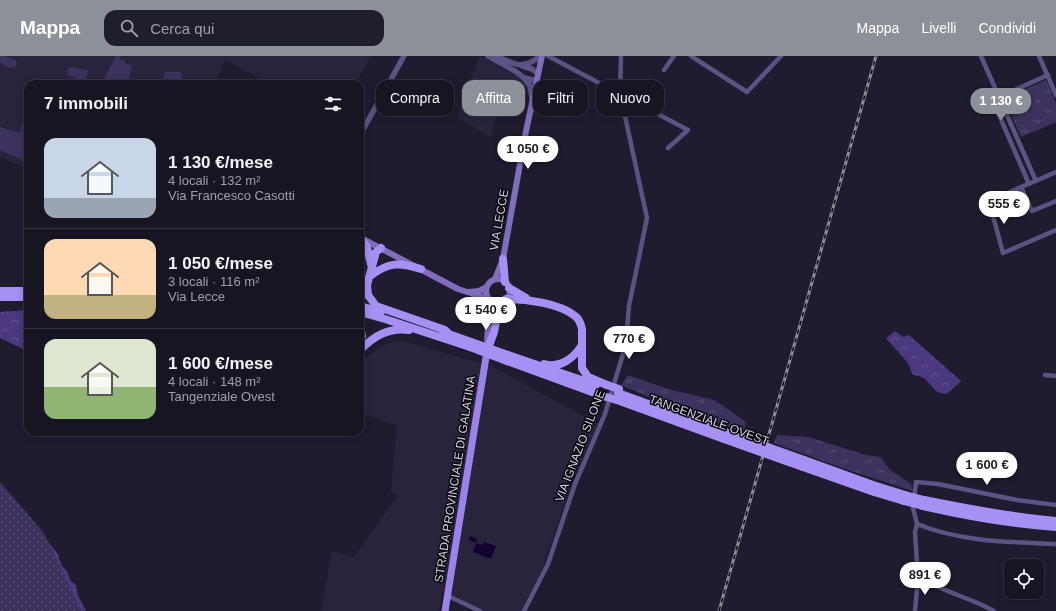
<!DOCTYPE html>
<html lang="it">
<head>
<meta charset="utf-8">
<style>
	:root { --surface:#181523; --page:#211e2b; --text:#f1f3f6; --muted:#9f9fa6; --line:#363441; --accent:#8c9099 }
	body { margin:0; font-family:Arial,sans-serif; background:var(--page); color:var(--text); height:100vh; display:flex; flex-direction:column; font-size:15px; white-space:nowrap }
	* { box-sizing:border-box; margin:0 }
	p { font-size:13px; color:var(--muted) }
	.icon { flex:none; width:22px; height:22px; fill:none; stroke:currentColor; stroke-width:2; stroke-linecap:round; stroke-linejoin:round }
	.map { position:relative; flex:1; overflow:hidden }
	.sheet { position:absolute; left:24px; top:24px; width:340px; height:356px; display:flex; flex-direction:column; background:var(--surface); border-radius:12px; box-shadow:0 2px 10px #0003,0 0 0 1px var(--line) }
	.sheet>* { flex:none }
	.guide { position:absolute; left:376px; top:24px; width:380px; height:36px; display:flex; gap:8px }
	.controls { position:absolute; left:1004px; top:503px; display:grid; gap:8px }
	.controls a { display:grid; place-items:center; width:40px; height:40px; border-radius:8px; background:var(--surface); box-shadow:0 2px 10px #0003,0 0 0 1px var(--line); font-size:20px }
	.price { position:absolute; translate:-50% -34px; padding:0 9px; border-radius:14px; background:#fff; color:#222; font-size:13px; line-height:26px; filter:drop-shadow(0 1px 2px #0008) }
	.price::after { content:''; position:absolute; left:50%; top:24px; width:12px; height:9px; margin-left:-6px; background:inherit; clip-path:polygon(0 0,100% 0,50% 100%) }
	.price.on { background:var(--accent); color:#fff }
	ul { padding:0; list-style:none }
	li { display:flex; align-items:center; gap:12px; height:100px; padding:0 20px }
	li+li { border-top:1px solid var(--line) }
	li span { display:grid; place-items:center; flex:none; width:112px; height:80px; border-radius:12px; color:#555 }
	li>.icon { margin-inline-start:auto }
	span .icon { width:48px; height:48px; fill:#fffc; stroke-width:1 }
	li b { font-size:17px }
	h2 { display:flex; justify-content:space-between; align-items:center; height:48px; padding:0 20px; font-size:17px }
	.chip { padding:0 14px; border-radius:12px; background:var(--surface); box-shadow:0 2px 10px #0003,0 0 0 1px var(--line); font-size:14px; line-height:36px }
	.chip.on { background:var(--accent); color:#fff }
	header { display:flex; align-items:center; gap:24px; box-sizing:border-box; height:56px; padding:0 20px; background:var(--accent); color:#fff }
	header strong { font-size:19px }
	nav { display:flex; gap:22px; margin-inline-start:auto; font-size:14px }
	.search { width:280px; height:36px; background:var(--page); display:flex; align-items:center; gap:10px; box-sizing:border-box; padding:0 14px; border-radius:12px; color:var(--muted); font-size:15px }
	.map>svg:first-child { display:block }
	.built { fill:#28243c }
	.grass { fill:url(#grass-tufts) }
	.forest { fill:url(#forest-crowns) }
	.park { fill:url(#park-dots) }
	.garden { fill:#3c325d }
	.water { fill:#120031 }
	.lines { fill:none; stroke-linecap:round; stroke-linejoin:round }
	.minor { stroke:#5c5283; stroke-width:4.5 }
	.tertiary { stroke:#5c5283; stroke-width:5.5 }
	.secondary { stroke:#806ebc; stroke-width:6 }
	.primary { stroke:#9b83e9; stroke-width:7 }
	.trunk { stroke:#a690f4; stroke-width:8 }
	.rail-casing { stroke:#8c8998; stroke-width:3 }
	.rail { stroke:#090810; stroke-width:1.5; stroke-dasharray:4.5; stroke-linecap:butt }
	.trunk-bridge { stroke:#a690f4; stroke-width:8 }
	.labels { text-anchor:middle; stroke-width:3; stroke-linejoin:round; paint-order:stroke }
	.street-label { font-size:12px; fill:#d4d2df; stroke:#090810 }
</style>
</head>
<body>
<header>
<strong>Mappa</strong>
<div class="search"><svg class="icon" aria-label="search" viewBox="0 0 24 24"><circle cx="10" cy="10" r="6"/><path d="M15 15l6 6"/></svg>Cerca qui</div>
<nav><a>Mappa</a><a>Livelli</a><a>Condividi</a></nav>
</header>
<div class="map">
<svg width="1056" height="555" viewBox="0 0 1056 555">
	<defs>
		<pattern id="grass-tufts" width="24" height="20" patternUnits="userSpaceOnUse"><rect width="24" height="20" fill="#3c325d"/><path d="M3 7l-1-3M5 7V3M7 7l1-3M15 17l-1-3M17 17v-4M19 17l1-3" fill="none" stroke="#574f74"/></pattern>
		<pattern id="forest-crowns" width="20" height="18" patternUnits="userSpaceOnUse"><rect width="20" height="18" fill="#4b387e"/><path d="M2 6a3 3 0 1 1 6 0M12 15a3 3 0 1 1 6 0" fill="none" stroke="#645490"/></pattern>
		<pattern id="park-dots" width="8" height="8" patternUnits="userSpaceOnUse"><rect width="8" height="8" fill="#3c325d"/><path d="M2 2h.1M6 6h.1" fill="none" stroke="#574f74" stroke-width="1.8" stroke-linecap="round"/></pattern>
	</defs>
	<rect width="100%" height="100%" fill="#201c2f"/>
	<path class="built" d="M 0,0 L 371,0 L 355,28 L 270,28 L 225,4 L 215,28 L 28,28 L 28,113 L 0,101 Z
		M 480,0 L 518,21 L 524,26 L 528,34 L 528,39 L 504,31 L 491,82 L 457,61 Z
		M 403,285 L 491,310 L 598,368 L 572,426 L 543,511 L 521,555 L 485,555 L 442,535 L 439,555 L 321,555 L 332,495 L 354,501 L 398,439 L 391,436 L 397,370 L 367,359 L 360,356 L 360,306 L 382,290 L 393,286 Z"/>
	<path class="grass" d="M 1046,24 L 1056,47 L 1056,66 L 1021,81 L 1004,42 Z
		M 628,319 L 668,333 L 714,344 L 731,355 L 746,366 L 744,376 L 666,348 L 621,329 Z
		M 777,379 L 808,381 L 866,399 L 881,401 L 890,414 L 911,428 L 913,435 L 842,412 L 774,387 Z"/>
	<path class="forest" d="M 28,254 L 28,288 L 23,293 L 0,282 L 0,256 Z
		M 895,275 L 903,281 L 909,279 L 961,325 L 947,338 L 937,336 L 924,322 L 912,318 L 908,307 L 886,282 Z
		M 43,480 L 57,497 L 62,510 L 67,515 L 70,524 L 76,529 C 76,539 82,546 86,555 L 74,555 Z"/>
	<path class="park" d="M 0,426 L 44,477 L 82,555 L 0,555 Z"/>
	<path class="garden" d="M 0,0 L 5,0 L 15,4 L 17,7 L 15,11 L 10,12 L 0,7 Z
		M 116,0 L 120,0 L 120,3 L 125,4 L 125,8 L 132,9 L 128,28 L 101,28 Z
		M 69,11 L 88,14 L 86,27 L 66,18 Z
		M 165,16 L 181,16 L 183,28 L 161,28 Z
		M 28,53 L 28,106 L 0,94 L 0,71 L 19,77 Z"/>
	<path class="water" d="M 470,480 L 477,483 L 476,487 L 483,489 L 484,486 L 496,490 L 491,503 L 473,496 L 476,487 L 469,484 Z"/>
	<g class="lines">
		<path class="minor" d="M 548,0 L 688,74 L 668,92
			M 691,0 L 747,36 L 781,0
			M 981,0 L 1036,125
			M 1039,0 L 1056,39
			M 664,14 L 674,0
			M 999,41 L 1048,19
			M 1003,49 L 996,52 L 1029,128
			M 1056,116 L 989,145 L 1003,197 L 1056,174
			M 1021,131 L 1032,155 L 1056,145
			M 1045,319 L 1056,320
			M 1056,449 L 1017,444 L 938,428 L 916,426 L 913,452 L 917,468 C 961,486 1010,486 1056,488
			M 918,523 L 980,548 L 994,555
			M 448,540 L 480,555
			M 524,555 L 548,508 L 575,428 L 605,358 L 623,298 L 627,273 L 629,250 L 647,162 L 620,37 L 621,0
			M 915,555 L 918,523 L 915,476 L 917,468"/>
		<path class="tertiary" d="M 488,0 L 515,15 L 524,22 L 533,24 L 537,23
			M 497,0 C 514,9 524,14 540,0
			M 522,10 L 532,13 L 538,18
			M 524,22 L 530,30 L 532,43
			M 360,79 L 404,0"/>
		<path class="secondary" d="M 361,182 L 458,233 L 489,243 L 487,289
			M 495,223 L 503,203 L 525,80 L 542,0
			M486 235a12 12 0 1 1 24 0a12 12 0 1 1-24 0Z
			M 469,236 L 479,235 L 487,231"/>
		<path class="primary" d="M 445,555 L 487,295"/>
		<path class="trunk" d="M 360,181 L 367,191 L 371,208
			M 381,192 L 376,196 L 367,229 L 368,239 L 376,250 L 445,274 L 448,277
			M 503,203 L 505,226
			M 370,220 C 389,206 399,206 421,213
			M 509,232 L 526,242
			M 0,235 L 28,235
			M 0,241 L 28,241
			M 506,243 C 526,243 559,247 575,260 C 579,263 581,268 582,273 L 582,312 L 588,321 L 607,329
			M 360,250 L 381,256
			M 360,256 L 385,263 L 470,291
			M 360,271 L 362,280 L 360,287
			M 443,276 L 471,286
			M 360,294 C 374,280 389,271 409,274
			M 487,295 L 494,276 L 499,252 L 502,246
			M 508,299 L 596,329
			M 507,305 L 603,340
			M 544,308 C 560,313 574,302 582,289
			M 618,337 L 725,376
			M 617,344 L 724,383
			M 804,404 L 873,429 L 905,439
			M 803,411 L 874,436 L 904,445
			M 924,444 C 968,453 1011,461 1056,465
			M 923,450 C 967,460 1011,468 1056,471"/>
		<g class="rail-casing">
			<path id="rail" d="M 719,555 L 876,0"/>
		</g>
		<use href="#rail" class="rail"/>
		<path class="trunk-bridge" d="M 471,286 L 508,299
			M 470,291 L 507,305
			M 607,329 L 619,333
			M 603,340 L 617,344
			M 725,376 L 804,404
			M 724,383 L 803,411
			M 905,439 L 924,444
			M 904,445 L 923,450"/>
	</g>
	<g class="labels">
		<g class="street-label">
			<text transform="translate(499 164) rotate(-80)" y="4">VIA LECCE</text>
			<text transform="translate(709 364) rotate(20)" y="4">TANGENZIALE OVEST</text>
			<text transform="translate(580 390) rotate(-69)" y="4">VIA IGNAZIO SILONE</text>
			<text transform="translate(455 423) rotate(-81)" y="4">STRADA PROVINCIALE DI GALATINA</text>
		</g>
	</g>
</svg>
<div class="controls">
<a><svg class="icon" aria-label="locate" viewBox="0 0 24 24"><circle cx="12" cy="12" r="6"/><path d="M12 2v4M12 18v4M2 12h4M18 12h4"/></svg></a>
</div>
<b class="price on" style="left:1001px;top:66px">1 130 €</b>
<b class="price" style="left:528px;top:114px">1 050 €</b>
<b class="price" style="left:1004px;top:169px">555 €</b>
<b class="price" style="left:486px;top:275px">1 540 €</b>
<b class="price" style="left:629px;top:304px">770 €</b>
<b class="price" style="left:987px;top:430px">1 600 €</b>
<b class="price" style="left:925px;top:540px">891 €</b>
<div class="guide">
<a class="chip">Compra</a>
<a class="chip on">Affitta</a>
<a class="chip">Filtri</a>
<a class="chip">Nuovo</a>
</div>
<section class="sheet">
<h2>7 immobili<svg class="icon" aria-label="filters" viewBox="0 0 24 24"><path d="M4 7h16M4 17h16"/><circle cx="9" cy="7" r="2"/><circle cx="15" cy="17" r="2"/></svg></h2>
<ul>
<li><span style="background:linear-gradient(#c9d6e8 75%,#9aa5b1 0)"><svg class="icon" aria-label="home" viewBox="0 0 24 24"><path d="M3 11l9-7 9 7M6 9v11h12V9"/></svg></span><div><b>1 130 €/mese</b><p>4 locali · 132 m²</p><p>Via Francesco Casotti</p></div></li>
<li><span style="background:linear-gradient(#ffd9b3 70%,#c2b280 0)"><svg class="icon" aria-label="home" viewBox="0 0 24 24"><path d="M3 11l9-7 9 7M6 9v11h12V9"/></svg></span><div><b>1 050 €/mese</b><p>3 locali · 116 m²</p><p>Via Lecce</p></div></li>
<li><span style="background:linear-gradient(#dfe7d0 60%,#8fb573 0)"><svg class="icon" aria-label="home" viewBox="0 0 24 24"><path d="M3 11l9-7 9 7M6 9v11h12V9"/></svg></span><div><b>1 600 €/mese</b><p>4 locali · 148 m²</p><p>Tangenziale Ovest</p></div></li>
</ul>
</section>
</div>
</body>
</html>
